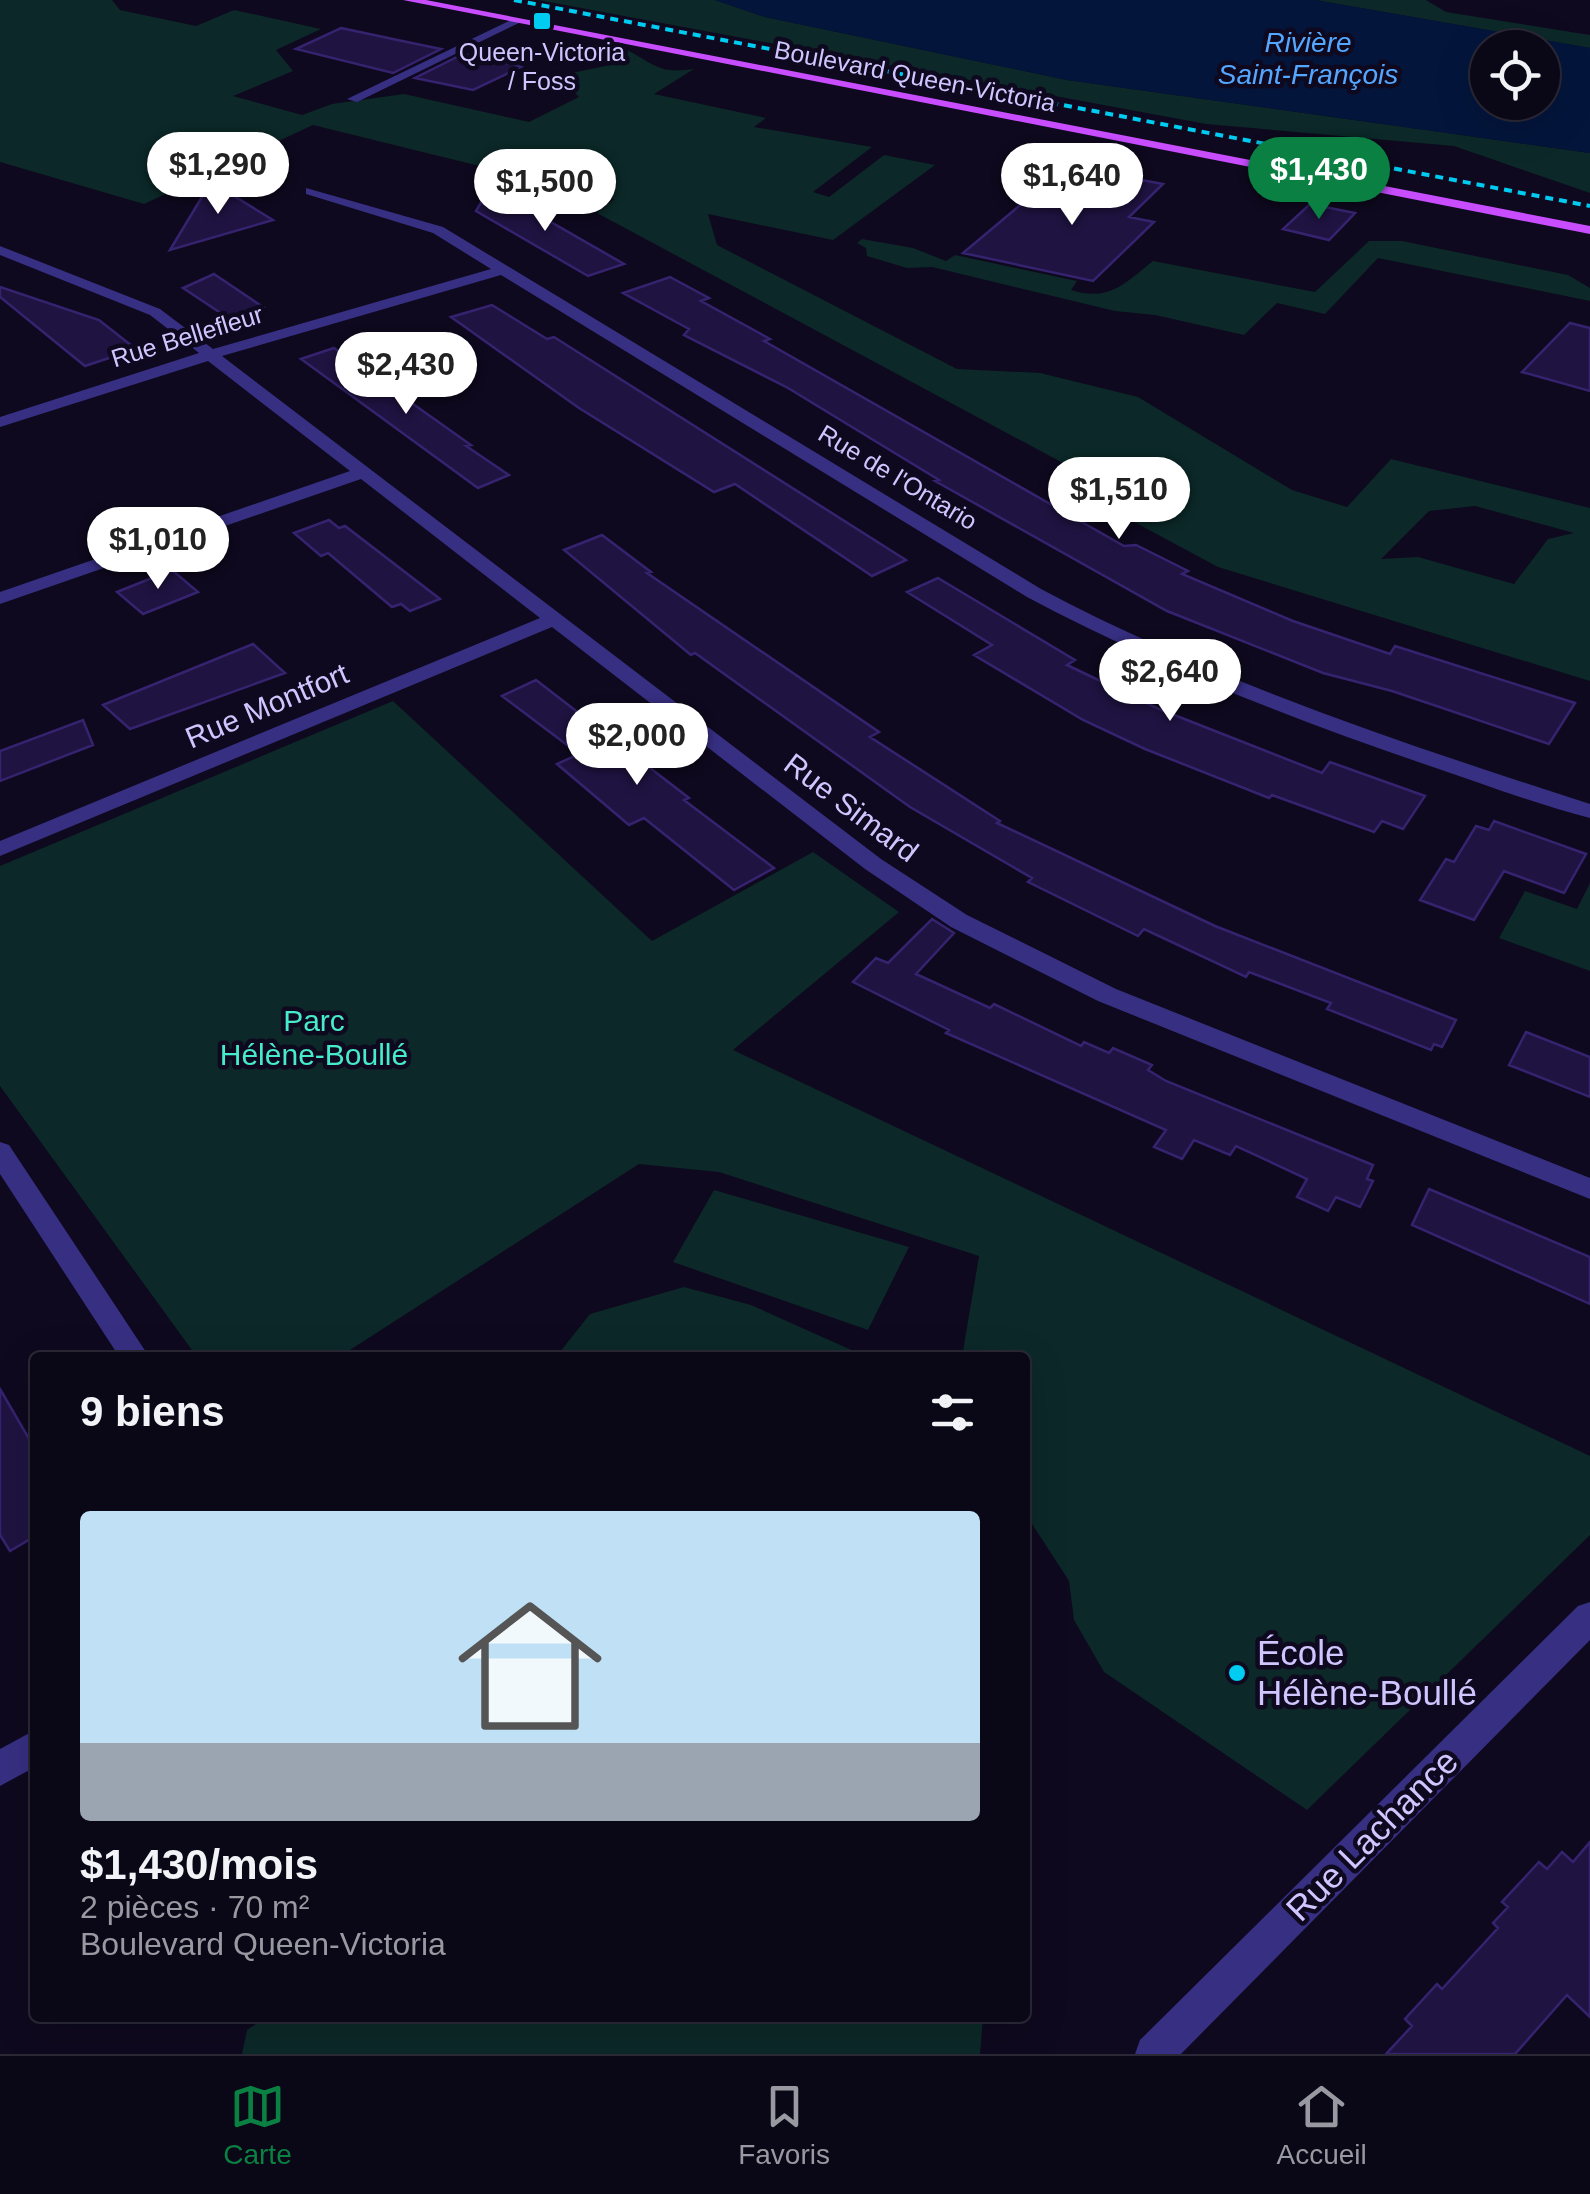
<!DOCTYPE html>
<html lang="fr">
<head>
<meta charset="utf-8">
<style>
	:root { --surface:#0a0716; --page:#181523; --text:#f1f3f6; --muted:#9999a1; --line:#2a2835; --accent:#0b8043 }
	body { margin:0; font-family:Helvetica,sans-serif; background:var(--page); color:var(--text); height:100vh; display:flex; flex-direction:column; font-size:38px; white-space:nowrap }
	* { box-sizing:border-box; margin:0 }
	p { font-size:32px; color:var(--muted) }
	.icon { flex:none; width:55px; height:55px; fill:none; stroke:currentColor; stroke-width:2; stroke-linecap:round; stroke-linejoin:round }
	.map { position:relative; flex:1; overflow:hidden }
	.sheet { position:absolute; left:30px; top:1352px; width:1000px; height:670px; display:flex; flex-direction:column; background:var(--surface); border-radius:10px; box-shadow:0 10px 40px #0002,0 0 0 2px var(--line) }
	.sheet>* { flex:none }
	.fabs { position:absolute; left:1470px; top:30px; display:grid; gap:20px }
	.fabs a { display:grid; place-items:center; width:90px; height:90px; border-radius:50%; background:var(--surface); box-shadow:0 10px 40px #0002,0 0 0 2px var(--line); font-size:50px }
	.price { position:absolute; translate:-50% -85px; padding:0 22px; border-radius:35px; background:#fff; color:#222; font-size:32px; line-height:65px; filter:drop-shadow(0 2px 5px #0008) }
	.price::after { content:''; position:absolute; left:50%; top:60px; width:30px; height:22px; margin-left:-15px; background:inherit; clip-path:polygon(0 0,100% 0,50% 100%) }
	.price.on { background:var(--accent); color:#fff }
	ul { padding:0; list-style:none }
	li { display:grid; align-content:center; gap:20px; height:530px; padding:0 50px }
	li+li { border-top:2px solid var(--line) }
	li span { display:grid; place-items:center; height:310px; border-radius:10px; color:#555 }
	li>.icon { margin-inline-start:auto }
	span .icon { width:180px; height:180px; fill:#fffc; stroke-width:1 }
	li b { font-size:42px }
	h2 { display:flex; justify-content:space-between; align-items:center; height:120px; padding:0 50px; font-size:42px }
	.dock { display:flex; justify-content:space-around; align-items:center; height:140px; border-top:2px solid var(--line); background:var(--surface); font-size:28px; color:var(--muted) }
	.dock a { display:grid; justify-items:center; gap:5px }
	.dock .on { color:var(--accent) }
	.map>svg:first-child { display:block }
	.green { fill:#0c2828; fill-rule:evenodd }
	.water { fill:#04153c; fill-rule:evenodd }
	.building { fill:#1f1341; stroke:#36236f; stroke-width:2.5 }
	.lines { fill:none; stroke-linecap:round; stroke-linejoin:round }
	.minor { fill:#372f82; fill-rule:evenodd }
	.primary { fill:#c74dff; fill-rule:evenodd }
	.rail { stroke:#00cbf1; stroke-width:4; stroke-dasharray:8 6; stroke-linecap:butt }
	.poi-dot { fill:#00cbf1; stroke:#0e091e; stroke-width:4 }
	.labels { text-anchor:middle; stroke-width:9; stroke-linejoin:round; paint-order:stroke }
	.far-poi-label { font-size:25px; fill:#d0c6ff; stroke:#0e091e }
	.far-street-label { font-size:25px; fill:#d0c6ff; stroke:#0e091e }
	.far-water-label { font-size:28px; font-style:italic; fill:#54a6ff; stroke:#0e091e }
	.street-label { font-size:30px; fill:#d0c6ff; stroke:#0e091e }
	.park-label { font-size:30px; fill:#46ebcb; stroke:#0e091e }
	.near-poi-label { font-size:35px; fill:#d0c6ff; stroke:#0e091e; text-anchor:start }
	.near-street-label { font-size:35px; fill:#d0c6ff; stroke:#0e091e }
</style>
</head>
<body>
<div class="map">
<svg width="1590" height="2054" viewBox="0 0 1590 2054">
	<rect width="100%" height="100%" fill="#0e091e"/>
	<path class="green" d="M 0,0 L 112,0 L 120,10 L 196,26 L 234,10 L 321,29 L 276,50 L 293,71 L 233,96 L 302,115 L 332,104 L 404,94 L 529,122 L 579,97 L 561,79 L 567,74 L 624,62 L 617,54 L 592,48 C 625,39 636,59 661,68 C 671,72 684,70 694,69 L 654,94 L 766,118 L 754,127 L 872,147 L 813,192 L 829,197 L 884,155 L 935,165 L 833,240 L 708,214 L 717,245 L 957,369 L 1040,373 L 1138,397 L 1292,490 L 1347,507 L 1391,459 L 1590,508 L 1590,681 L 1218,567 L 1069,487 L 1089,477 L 597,213 L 614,199 L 313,125 L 144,204 L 0,162 ZM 1475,506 L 1574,533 L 1548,539 L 1514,584 L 1418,557 L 1381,559 L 1429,511 Z
		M 538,0 L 715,0 L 765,17 L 1067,80 L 1590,153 L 1590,193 L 1454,146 L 1206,124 Z
		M 1315,0 L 1426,0 L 1446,12 L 1590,35 L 1590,48 Z
		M 862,239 L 913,248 L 946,261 L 955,255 L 1077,281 L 1071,290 C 1109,302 1124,284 1153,261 L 1315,292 L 1369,241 L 1402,241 L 1568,275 L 1590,288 L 1590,301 L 1378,258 L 1325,314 L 1277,303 L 1244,335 L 1155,315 L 1115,311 L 932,267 L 907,268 L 867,256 L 866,248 L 857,243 Z
		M 393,701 L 652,941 L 813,852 L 899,912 L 733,1050 L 1590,1456 L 1590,1535 L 1307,1810 L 1104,1672 L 1074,1620 L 1069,1581 L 1025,1513 L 1025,1358 L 962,1357 L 979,1256 L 719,1172 L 639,1164 L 339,1357 L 197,1357 L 0,1086 L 0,866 Z
		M 1590,883 L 1590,971 L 1499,938 L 1525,891 L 1577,909 Z
		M 714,1190 L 909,1247 L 868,1330 L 673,1262 Z
		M 684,1287 L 751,1305 L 867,1357 L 556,1357 L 590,1314 Z
		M 265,2018 L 983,2018 L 980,2054 L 242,2054 L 247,2030 Z"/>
	<path class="water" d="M 715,0 L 1315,0 L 1590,48 L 1590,153 L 1067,80 L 765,17 ZM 1488,48 L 1542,48 L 1542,102 L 1488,102 Z"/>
	<path class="building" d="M 341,28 L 407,42 L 441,49 L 393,73 L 296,49 Z
		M 463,54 L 515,65 L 521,67 L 473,90 L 415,78 Z
		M 1094,171 L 1163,184 L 1129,217 L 1154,222 L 1093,281 L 963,253 L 1031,196 L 1056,201 Z
		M 211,182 L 273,220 L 170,250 Z
		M 490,187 L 624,264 L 588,276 L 476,211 Z
		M 1310,204 L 1355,213 L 1329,240 L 1283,229 Z
		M 214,274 L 263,307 L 228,318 L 183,288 Z
		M 670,277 L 709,298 L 701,301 L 770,339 L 764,341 L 1124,546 L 1136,545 L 1188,571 L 1182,574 L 1293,621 L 1390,654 L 1395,646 L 1575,703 L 1549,744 L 1392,691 L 1323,673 L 1167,611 L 935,481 L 939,480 L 788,388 L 684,335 L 689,329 L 623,293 Z
		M 0,287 L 99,320 L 136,349 L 85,366 L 0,297 Z
		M 492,305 L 547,339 L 554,337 L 906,560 L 872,576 L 735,484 L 714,492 L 579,408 L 451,317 Z
		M 1570,323 L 1590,328 L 1590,391 L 1522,372 Z
		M 334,348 L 471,445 L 466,446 L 509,475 L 478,488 L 301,359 Z
		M 329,520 L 339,528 L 345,526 L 440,599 L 410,611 L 401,604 L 392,607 L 328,553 L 321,556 L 294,533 Z
		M 602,535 L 651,572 L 647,573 L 879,732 L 870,737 L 1000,821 L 997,823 L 1215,926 L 1456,1020 L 1442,1047 L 1434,1044 L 1431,1050 L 1327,1009 L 1331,1003 L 1249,972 L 1246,977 L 1144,929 L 1138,936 L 1028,882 L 1032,878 L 910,807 L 695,653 L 691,655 L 564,550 Z
		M 172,570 L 198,592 L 143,614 L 117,592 Z
		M 938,578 L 1075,660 L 1067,665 L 1159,709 L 1322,773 L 1330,762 L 1425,796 L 1403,829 L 1382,821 L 1374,832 L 1272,795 L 1269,798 L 1145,749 L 1083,720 L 974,655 L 992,645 L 907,592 Z
		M 253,644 L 285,673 L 130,729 L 103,705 Z
		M 536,680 L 689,798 L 684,800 L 774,868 L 734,890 L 644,818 L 629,825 L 557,764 L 579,754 L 502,696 Z
		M 83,720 L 93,745 L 0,781 L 0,751 Z
		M 1494,821 L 1586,854 L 1564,893 L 1504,871 L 1474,920 L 1420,900 L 1446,859 L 1454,862 L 1476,826 L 1489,830 Z
		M 932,919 L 954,933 L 916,974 L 990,1008 L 994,1004 L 1081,1046 L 1084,1042 L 1109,1053 L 1113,1048 L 1152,1065 L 1148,1070 L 1166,1081 L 1373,1165 L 1367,1179 L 1373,1181 L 1360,1207 L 1336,1197 L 1328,1211 L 1297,1197 L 1307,1179 L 1236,1146 L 1230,1155 L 1194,1140 L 1182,1159 L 1154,1147 L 1166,1130 L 946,1033 L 949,1030 L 853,982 L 876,958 L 888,963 Z
		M 1526,1032 L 1590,1057 L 1590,1097 L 1509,1065 Z
		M 1429,1189 L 1590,1257 L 1590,1304 L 1412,1225 Z
		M 0,1389 L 35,1449 L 35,1536 L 10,1551 L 0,1535 Z
		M 1590,1842 L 1590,2017 L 1567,1995 L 1515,2054 L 1386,2054 L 1412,2026 L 1405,2019 L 1437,1984 L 1442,1989 L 1498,1928 L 1493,1923 L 1508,1907 L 1502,1902 L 1539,1862 L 1547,1869 L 1562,1852 L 1573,1862 Z"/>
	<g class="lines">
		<path class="minor" d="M 513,19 L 523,21 L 357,102 L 347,99 Z
			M 306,188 L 443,227 L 1041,589 C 1216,682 1402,743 1590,804 L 1590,818 C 1536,804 1483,784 1430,766 C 1291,719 1157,666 1027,597 L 501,275 L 222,356 L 881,859 L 967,915 L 1116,989 L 1590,1178 L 1590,1199 L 1098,1001 L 951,927 L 865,869 L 552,627 L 0,856 L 0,841 L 540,618 L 361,479 L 0,604 L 0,592 L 350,471 L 208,361 L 0,427 L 0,417 L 199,353 L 150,315 L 0,255 L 0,246 L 160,309 L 213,349 L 491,269 L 433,233 L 306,194 Z
			M 0,1142 L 9,1145 L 150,1358 L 120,1358 L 0,1174 Z
			M 1590,1602 L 1590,1640 L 1181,2054 L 1135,2054 L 1140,2040 L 1578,1606 Z
			M 35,1730 L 35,1767 L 0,1786 L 0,1749 Z"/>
		<path class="primary" d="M 403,0 L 426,0 L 1590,226 L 1590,234 Z"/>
		<path class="rail" d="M 514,0 L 1590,206"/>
	</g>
	<g class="poi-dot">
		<rect x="532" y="11" width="20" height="20" rx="5"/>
		<circle cx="1237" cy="1673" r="10"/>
	</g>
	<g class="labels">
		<g class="far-poi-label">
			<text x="542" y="61">Queen-Victoria<tspan x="542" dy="29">/ Foss</tspan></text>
		</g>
		<g class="far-street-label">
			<text transform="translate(915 76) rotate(11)" y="9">Boulevard Queen-Victoria</text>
			<text transform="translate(187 336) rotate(-17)" y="9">Rue Bellefleur</text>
			<text transform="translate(898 477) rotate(31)" y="9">Rue de l'Ontario</text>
		</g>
		<g class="far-water-label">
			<text x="1308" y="52">Rivière<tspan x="1308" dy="32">Saint-François</tspan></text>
		</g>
		<g class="street-label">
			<text transform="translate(267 706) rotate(-23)" y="10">Rue Montfort</text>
			<text transform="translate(851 808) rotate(37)" y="10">Rue Simard</text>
		</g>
		<g class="park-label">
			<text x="314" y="1031">Parc<tspan x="314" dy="34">Hélène-Boullé</tspan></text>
		</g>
		<g class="near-poi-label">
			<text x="1257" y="1665">École<tspan x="1257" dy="40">Hélène-Boullé</tspan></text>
		</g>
		<g class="near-street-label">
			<text transform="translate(1372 1835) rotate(-45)" y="12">Rue Lachance</text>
		</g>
	</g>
</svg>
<div class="fabs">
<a><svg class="icon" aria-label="locate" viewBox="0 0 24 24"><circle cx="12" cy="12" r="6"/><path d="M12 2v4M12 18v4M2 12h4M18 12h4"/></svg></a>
</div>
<b class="price" style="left:218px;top:217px">$1,290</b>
<b class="price on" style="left:1319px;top:222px">$1,430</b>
<b class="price" style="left:1072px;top:228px">$1,640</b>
<b class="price" style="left:545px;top:234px">$1,500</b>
<b class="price" style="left:406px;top:417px">$2,430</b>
<b class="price" style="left:1119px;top:542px">$1,510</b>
<b class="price" style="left:158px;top:592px">$1,010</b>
<b class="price" style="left:1170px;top:724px">$2,640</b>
<b class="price" style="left:637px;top:788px">$2,000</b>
<section class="sheet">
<h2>9 biens<svg class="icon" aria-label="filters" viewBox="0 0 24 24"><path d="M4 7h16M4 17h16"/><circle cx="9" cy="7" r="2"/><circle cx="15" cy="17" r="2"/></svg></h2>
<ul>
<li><span style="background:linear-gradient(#bfe0f5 75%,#9aa5b1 0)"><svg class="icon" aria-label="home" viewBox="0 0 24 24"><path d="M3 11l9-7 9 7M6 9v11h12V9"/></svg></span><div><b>$1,430/mois</b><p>2 pièces · 70 m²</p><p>Boulevard Queen-Victoria</p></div></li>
</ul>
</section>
</div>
<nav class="dock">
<a class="on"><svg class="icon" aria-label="map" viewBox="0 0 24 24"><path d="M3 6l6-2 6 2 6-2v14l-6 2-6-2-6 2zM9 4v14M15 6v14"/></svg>Carte</a>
<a><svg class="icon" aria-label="saved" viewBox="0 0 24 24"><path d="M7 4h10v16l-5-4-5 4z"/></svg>Favoris</a>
<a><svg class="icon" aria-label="home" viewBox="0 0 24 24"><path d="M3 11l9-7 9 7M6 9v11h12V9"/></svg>Accueil</a>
</nav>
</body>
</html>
